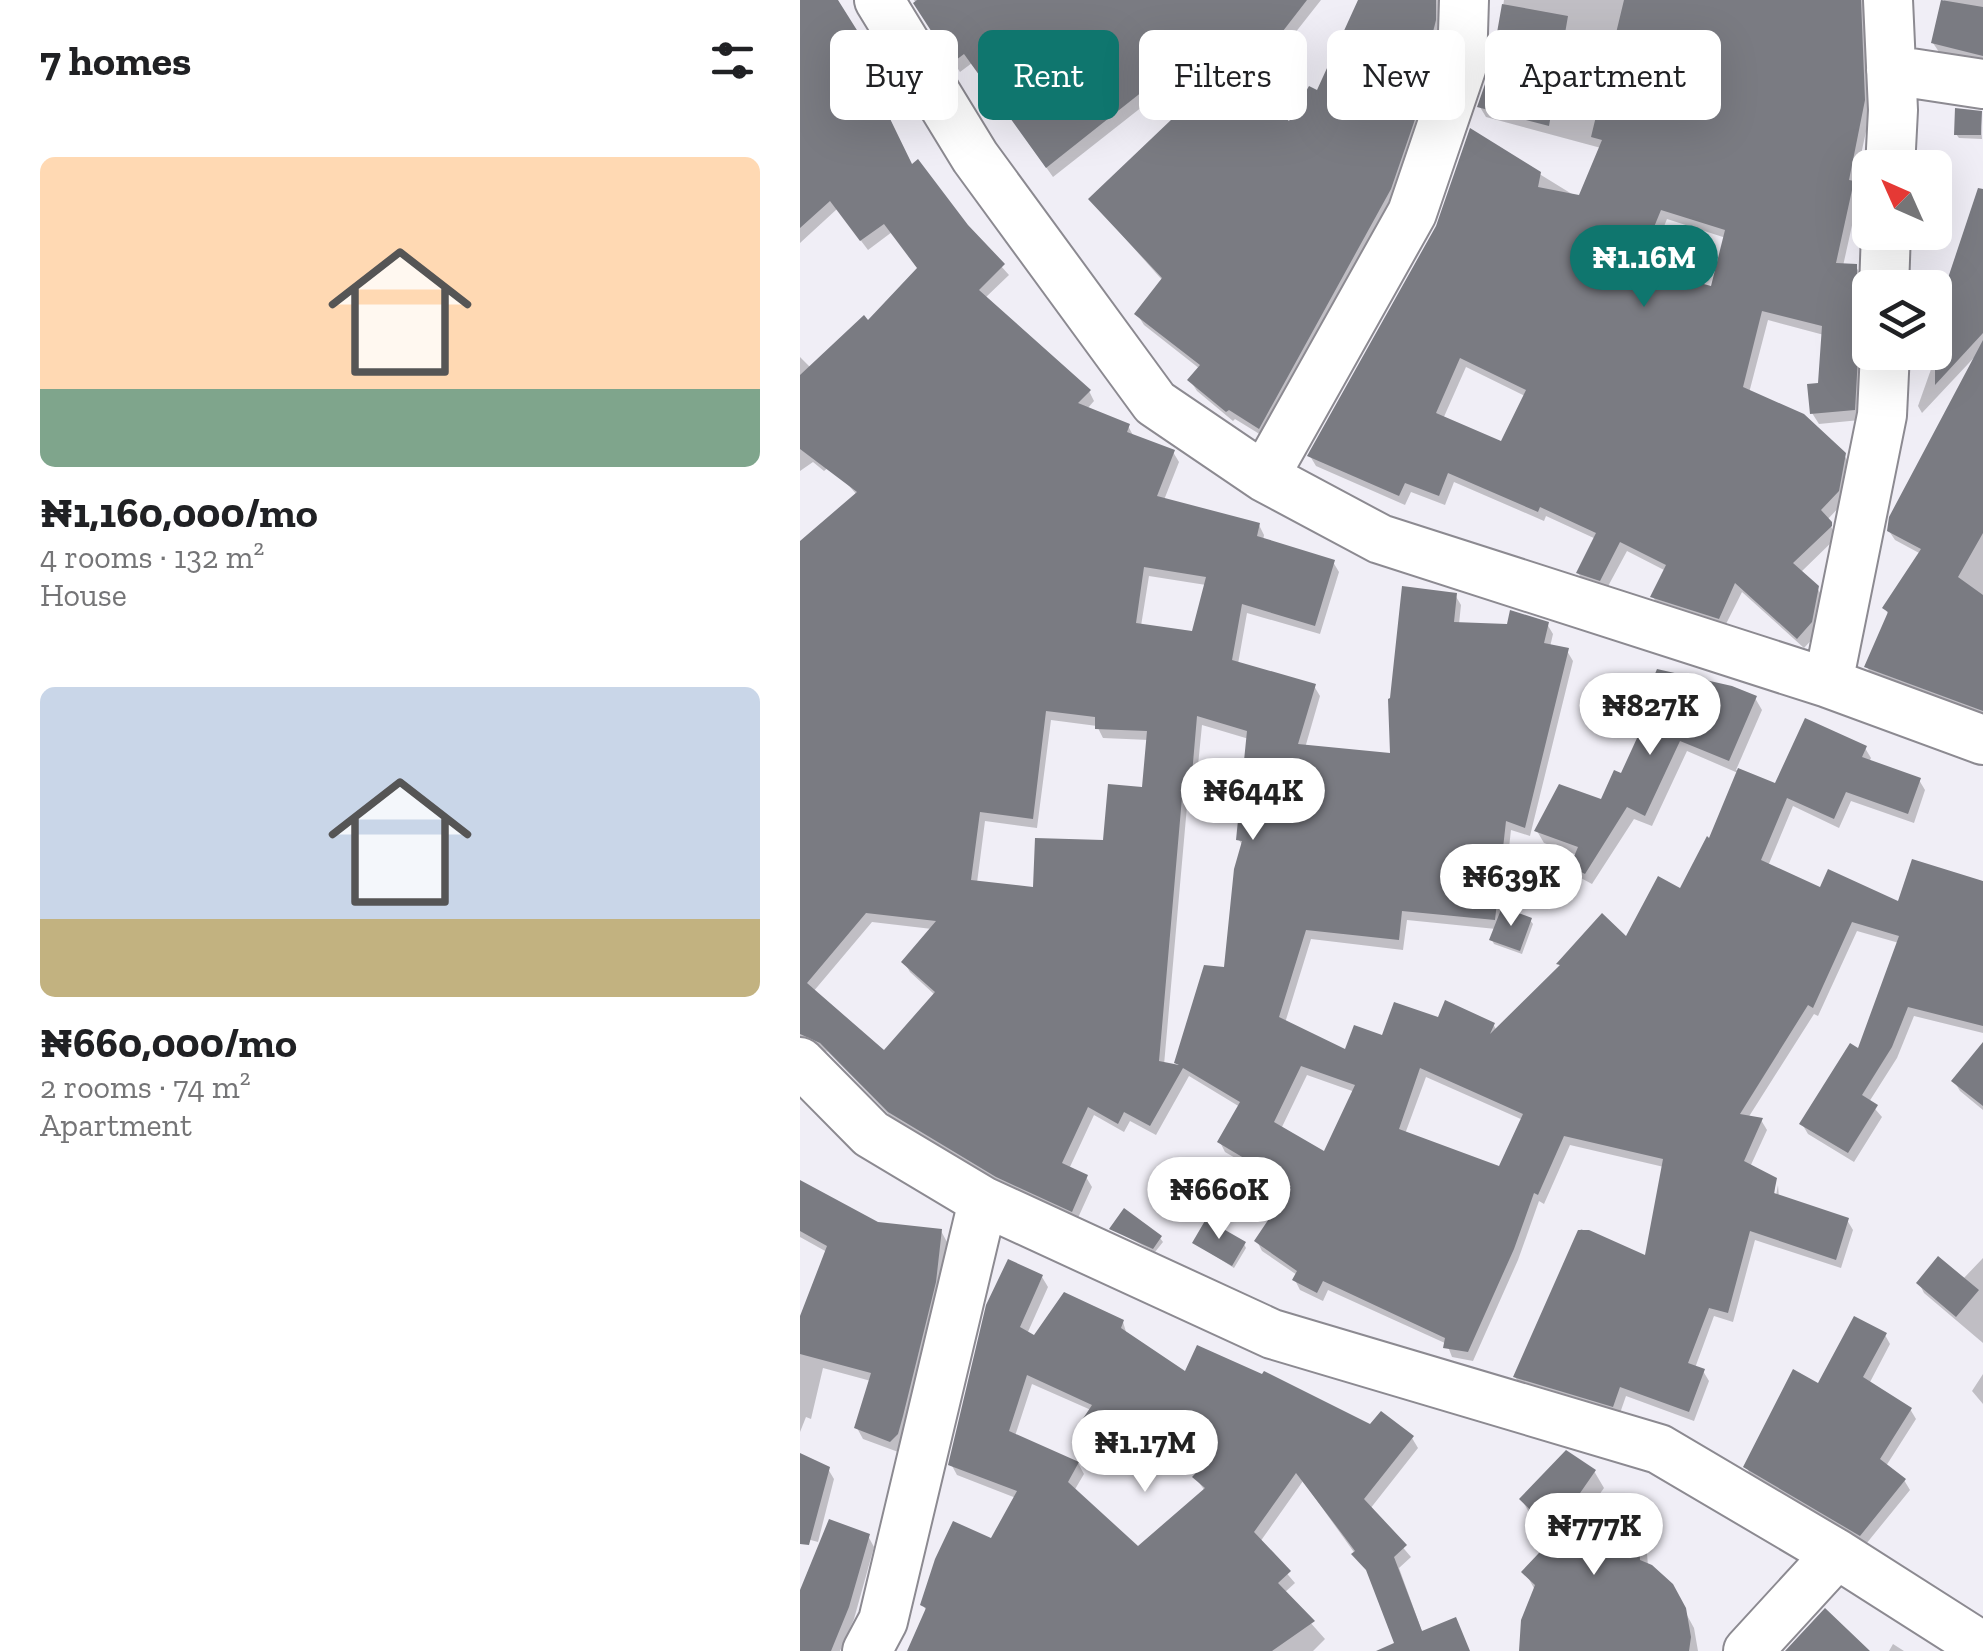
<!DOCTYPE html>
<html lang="en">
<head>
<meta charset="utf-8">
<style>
	:root { --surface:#fff; --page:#f6f6f6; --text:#202124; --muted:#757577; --accent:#0f766e }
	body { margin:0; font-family:"Zilla Slab",serif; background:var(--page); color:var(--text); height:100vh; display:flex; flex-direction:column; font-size:38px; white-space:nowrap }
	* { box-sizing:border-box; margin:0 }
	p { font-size:32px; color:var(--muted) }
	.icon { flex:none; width:55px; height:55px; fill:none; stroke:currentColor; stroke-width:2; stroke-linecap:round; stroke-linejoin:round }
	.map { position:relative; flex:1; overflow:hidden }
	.panel { display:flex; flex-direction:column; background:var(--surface); width:800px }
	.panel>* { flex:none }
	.banner { position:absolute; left:30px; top:30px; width:950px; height:90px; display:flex; gap:20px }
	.needle { width:65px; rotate:315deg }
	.buttons { position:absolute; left:1052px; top:150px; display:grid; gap:20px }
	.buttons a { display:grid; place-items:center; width:100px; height:100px; border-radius:15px; background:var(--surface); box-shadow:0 10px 40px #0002; font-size:50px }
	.price { position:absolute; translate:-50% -85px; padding:0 22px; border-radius:35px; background:#fff; color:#222; font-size:32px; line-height:65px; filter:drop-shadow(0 2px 5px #0008) }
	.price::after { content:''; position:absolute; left:50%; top:60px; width:30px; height:22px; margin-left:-15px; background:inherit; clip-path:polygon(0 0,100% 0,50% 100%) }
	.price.current { background:var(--accent); color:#fff }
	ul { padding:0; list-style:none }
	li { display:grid; align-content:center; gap:20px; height:530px; padding:0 40px }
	li span { display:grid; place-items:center; height:310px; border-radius:15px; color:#555 }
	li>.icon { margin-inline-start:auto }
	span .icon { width:180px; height:180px; fill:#fffc; stroke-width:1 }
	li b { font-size:42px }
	h2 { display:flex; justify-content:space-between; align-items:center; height:120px; padding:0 40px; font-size:42px }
	.chip { padding:0 35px; border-radius:15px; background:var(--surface); box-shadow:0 10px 40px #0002; font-size:35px; line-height:90px }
	.chip.current { background:var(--accent); color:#fff }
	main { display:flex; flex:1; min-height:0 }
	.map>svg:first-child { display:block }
	.shadow { fill:#0003; fill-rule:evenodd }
	.building { fill:#7a7b82; fill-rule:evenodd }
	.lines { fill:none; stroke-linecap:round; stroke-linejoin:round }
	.minor-casing { stroke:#8c8a91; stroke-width:52 }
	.minor { stroke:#fff; stroke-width:48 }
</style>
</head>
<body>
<main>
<section class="panel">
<h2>7 homes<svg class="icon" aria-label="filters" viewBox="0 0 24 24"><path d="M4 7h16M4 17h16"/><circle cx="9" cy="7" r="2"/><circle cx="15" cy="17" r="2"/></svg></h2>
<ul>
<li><span style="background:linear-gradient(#ffd9b3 75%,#7fa58c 0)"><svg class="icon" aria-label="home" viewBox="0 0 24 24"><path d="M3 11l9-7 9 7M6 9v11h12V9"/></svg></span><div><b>₦1,160,000/mo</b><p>4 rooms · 132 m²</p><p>House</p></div></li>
<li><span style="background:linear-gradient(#c9d6e8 75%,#c2b280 0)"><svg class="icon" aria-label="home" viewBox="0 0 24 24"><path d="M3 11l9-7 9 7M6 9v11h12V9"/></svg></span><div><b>₦660,000/mo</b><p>2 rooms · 74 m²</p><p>Apartment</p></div></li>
</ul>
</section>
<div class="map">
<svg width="1183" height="1651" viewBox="0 0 1183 1651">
	<rect width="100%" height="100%" fill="#f0eef6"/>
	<path class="shadow" d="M 0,0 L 35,0 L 59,38 L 65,35 L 90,75 L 74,85 L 112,167 L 209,275 L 185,298 L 289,391 L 294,401 L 287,409 L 328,426 L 334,437 L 373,452 L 379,462 L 364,500 L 459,525 L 464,535 L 463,541 L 533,562 L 539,572 L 520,634 L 447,613 L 438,664 L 514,686 L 520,696 L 505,748 L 593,755 L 655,595 L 661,605 L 659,624 L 747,624 L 753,634 L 750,647 L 767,651 L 773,661 L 730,836 L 711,830 L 702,910 L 730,920 L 733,924 L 722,954 L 694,944 L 692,940 L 696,929 L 607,920 L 603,950 L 511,939 L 485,1023 L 546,1053 L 639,1020 L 693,1024 L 697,1031 L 761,968 L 759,964 L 826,940 L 881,892 L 911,841 L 938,773 L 887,751 L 852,826 L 834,819 L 792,884 L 779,877 L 772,866 L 777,855 L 744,843 L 737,831 L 802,802 L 822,776 L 843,731 L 838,722 L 955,698 L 962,710 L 936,770 L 977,786 L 1065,748 L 1071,758 L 1069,762 L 1119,780 L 1125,790 L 1114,823 L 1051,801 L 1039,828 L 993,806 L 968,866 L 1021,890 L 1100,904 L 1113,862 L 1183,884 L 1183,1033 L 1114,1016 L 1097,1058 L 1069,1102 L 1082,1117 L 1054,1162 L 1008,1134 L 1002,1124 L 1059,1052 L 1099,943 L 1057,931 L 1018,1016 L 1014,1014 L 948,1118 L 961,1120 L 967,1130 L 950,1167 L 975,1180 L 974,1206 L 978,1185 L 979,1198 L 1047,1220 L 1053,1230 L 1041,1268 L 955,1240 L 933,1322 L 914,1316 L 895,1368 L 903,1371 L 909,1381 L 894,1421 L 826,1396 L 819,1416 L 721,1386 L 715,1377 L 781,1229 L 847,1259 L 864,1167 L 770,1145 L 744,1204 L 739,1201 L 718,1260 L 673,1361 L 652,1357 L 647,1344 L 528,1290 L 523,1301 L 500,1290 L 495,1280 L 497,1275 L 462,1251 L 457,1241 L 491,1191 L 425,1152 L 420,1142 L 440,1107 L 389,1076 L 356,1135 L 330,1121 L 324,1132 L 294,1115 L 269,1169 L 286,1177 L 292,1187 L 277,1220 L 204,1186 L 96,1122 L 28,1052 L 10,1045 L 0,1036 L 0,544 L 57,495 L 44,480 L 87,421 L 24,471 L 13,462 L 0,471 L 0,357 L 11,368 L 68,324 L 119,270 L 92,232 L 68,250 L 37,209 L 0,243 ZM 349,576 L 406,585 L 393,633 L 341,626 ZM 251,720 L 297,726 L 303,738 L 349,740 L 344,790 L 305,843 L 235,890 L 177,883 L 185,821 L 237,828 ZM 402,725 L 449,739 L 439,840 L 443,846 L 426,969 L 377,1062 L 380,1068 L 364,1065 L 388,795 L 395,796 ZM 72,922 L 132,929 L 104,962 L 110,972 L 135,995 L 85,1054 L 13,992 ZM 507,1075 L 555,1092 L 525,1155 L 481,1129 ZM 626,1077 L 723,1120 L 700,1169 L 605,1134 Z
		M 114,0 L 521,0 L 451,89 L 489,125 L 519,94 L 560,0 L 645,0 L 634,59 L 639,69 L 629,102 L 619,100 L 626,112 L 596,200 L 466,438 L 435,419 L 433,421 L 397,391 L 390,380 L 400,369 L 344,325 L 337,314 L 363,281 L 291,200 L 416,81 L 399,62 L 253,177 L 172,63 L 160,72 Z
		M 704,0 L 1069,0 L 1070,113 L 1054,187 L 1059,194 L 1043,266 L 1056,267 L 1062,277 L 1061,301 L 1066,316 L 1060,420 L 1019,424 L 1012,413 L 1020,385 L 1024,335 L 968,320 L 949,393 L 1044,455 L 1051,466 L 1044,502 L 1027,520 L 1037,537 L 1000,573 L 1017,588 L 1024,599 L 1017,634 L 1004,648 L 942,592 L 924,628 L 859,607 L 853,597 L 866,571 L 827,551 L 806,590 L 785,583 L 778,573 L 796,539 L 746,516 L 744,521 L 654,482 L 645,505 L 611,492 L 605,505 L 516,466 L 510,456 L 638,227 L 671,132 L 780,199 L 801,148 L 686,117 L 680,107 L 693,68 ZM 867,219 L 926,238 L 913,289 L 846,271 ZM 666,367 L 725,396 L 702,444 L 643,419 Z
		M 1144,0 L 1183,0 L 1183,63 L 1139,52 L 1133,43 Z
		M 1180,113 L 1182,139 L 1159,138 L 1156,134 Z
		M 1183,264 L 1183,348 L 1122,413 L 1118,406 L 1135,358 L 1130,352 L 1135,352 L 1135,316 Z
		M 1170,370 L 1183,377 L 1183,717 L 1072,676 L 1067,667 L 1089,616 L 1085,608 L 1121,554 L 1095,540 L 1089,531 Z
		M 1183,1043 L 1183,1110 L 1160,1091 L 1154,1081 Z
		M 0,1183 L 78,1224 L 141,1231 L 147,1242 L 140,1294 L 101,1453 L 63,1439 L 57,1428 L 71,1381 L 23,1368 L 11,1419 L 6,1417 L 0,1432 L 0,1318 L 27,1252 L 0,1237 Z
		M 312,1229 L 360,1238 L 363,1242 L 355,1252 Z
		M 395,1243 L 444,1244 L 446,1248 L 434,1268 Z
		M 1183,1258 L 1183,1343 L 1124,1293 L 1119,1283 L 1163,1279 Z
		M 242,1277 L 248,1287 L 227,1334 L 234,1338 L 323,1322 L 327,1335 L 386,1375 L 612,1438 L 618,1448 L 570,1509 L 611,1557 L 599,1568 L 623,1634 L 669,1651 L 600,1651 L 571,1576 L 503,1481 L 460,1542 L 495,1583 L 484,1593 L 525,1639 L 513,1651 L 110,1651 L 127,1612 L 123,1605 L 192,1541 L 216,1498 L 157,1475 L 151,1464 ZM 232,1384 L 291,1410 L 280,1426 L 286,1436 L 313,1454 L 334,1423 L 351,1434 L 360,1421 L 409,1462 L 395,1477 L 405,1491 L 337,1550 L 274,1491 L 284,1474 L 278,1463 L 215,1436 Z
		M 1085,1335 L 1090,1344 L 1069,1384 L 1110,1409 L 1116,1419 L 1086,1466 L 1104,1480 L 1110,1490 L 1066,1544 L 951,1476 L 946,1466 L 1019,1386 Z
		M 1183,1374 L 1183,1404 L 1172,1391 Z
		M 0,1456 L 28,1469 L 34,1479 L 18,1542 L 0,1537 Z
		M 794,1471 L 804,1488 L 789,1509 L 808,1527 L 836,1525 L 846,1541 L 848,1566 L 871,1586 L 894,1628 L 898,1651 L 722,1651 L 735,1590 L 725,1572 L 755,1539 L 731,1516 L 722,1500 Z
		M 68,1536 L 74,1547 L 54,1619 L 40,1651 L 0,1651 L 0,1597 Z
		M 1093,1644 L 1104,1651 L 1089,1651 Z"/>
	<path class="building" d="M 0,0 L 38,0 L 60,35 L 66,31 L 86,64 L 71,74 L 79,90 L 77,92 L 112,164 L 118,159 L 168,225 L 205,264 L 179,290 L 291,390 L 278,403 L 330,424 L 327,432 L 375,450 L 357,496 L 460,523 L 457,536 L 535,560 L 515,626 L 442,604 L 432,660 L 516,684 L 498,744 L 590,753 L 588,699 L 590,698 L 602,586 L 657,593 L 654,622 L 707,624 L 710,610 L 749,622 L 744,643 L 769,648 L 725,828 L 706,821 L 695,920 L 602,911 L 599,940 L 506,930 L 479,1017 L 545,1049 L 554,1025 L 582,1035 L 594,1002 L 638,1017 L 645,1000 L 695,1023 L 690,1034 L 760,965 L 756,964 L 802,913 L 826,936 L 858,876 L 880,888 L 907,836 L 909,838 L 938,768 L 975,783 L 1005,718 L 1067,746 L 1062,757 L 1121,778 L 1108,814 L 1046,792 L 1034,819 L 987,798 L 961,860 L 1020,887 L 1028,869 L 1098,901 L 1112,859 L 1183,881 L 1183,1026 L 1108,1007 L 1092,1047 L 1062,1095 L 1078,1105 L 1048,1153 L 999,1124 L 1050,1043 L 1058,1048 L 1099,936 L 1052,922 L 1013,1008 L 1008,1005 L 940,1114 L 963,1118 L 944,1161 L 977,1178 L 974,1193 L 1049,1218 L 1036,1260 L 950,1231 L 928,1313 L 909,1308 L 888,1363 L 905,1369 L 889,1412 L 820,1387 L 813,1407 L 713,1377 L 778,1230 L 789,1230 L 845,1255 L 863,1159 L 764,1136 L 738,1195 L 734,1193 L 714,1249 L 668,1352 L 643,1348 L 645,1338 L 523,1281 L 517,1293 L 492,1280 L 497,1271 L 454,1241 L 491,1186 L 417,1142 L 440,1102 L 383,1068 L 350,1126 L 324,1112 L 318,1124 L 288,1107 L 262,1163 L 288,1175 L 272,1212 L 196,1177 L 88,1112 L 20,1043 L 0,1034 L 0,541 L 57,492 L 0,449 L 0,375 L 64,315 L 68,320 L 117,268 L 84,224 L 60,241 L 30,201 L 0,228 ZM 344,567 L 406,577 L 392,631 L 336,623 ZM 246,711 L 295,717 L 295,729 L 347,731 L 342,787 L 308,784 L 303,840 L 235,838 L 233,887 L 171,880 L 180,812 L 233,819 ZM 397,716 L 447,731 L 436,840 L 442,841 L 434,869 L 424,967 L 404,965 L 374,1063 L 379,1065 L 359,1061 L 383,786 L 391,786 ZM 66,913 L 136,921 L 101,962 L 135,992 L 84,1050 L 7,983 ZM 501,1066 L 555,1085 L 524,1151 L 474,1122 ZM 620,1068 L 723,1114 L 699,1166 L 599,1129 Z
		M 117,0 L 507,0 L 445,80 L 489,121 L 509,86 L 517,90 L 558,0 L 636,0 L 636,20 L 628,52 L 635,56 L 635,61 L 624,93 L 603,87 L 622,99 L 591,189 L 459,429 L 429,410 L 426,412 L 387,380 L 400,365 L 334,314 L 362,278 L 288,199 L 414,79 L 391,53 L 246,168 L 164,54 L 152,63 L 113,3 Z
		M 824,0 L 1061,0 L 1065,100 L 1049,180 L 1054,181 L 1036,263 L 1057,264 L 1057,288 L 1061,303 L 1055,410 L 1010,414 L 1007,384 L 1018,383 L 1022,326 L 962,311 L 943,387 L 1004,414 L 1046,453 L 1039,491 L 1021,510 L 1032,522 L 1032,526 L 993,563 L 1019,586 L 1012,622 L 997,639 L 935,583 L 919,619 L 850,597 L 866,565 L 820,542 L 800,581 L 776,573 L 796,533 L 740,507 L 738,512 L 648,473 L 639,496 L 605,483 L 599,496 L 507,456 L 636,226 L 670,128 L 741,172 L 738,187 L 779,195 L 802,140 L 791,137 ZM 861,210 L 925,230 L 911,286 L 838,266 ZM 660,358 L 726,390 L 701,441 L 636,413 Z
		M 1141,0 L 1183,7 L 1183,56 L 1131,43 Z
		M 702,4 L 768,16 L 749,126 L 677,107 L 691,67 Z
		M 1155,108 L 1182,111 L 1181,135 L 1154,135 Z
		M 1178,188 L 1183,189 L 1183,333 L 1135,385 L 1135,306 L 1138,292 L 1143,293 Z
		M 1183,340 L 1183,533 L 1158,577 L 1183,595 L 1183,711 L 1064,667 L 1088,612 L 1082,608 L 1121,549 L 1087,531 L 1089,517 Z
		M 857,669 L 932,686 L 957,696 L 929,761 L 880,741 L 845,816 L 827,807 L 785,874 L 770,866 L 778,847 L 734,831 L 759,784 L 801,799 L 814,770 L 821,773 L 843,725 L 835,722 Z
		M 702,907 L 732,918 L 720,951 L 689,940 Z
		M 1183,1042 L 1183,1106 L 1151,1081 Z
		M 0,1180 L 78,1222 L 142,1229 L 136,1282 L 103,1416 L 98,1434 L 90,1442 L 54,1428 L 71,1373 L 0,1354 L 0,1316 L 27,1246 L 0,1231 Z
		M 324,1208 L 362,1236 L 353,1249 L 309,1229 Z
		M 406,1219 L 446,1242 L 432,1266 L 392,1243 Z
		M 1138,1256 L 1179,1290 L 1156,1317 L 1116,1283 Z
		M 208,1259 L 243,1275 L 220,1327 L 234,1335 L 264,1292 L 324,1320 L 321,1328 L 385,1371 L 397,1345 L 462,1374 L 464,1371 L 570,1424 L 581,1411 L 614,1436 L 564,1499 L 607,1545 L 594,1557 L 622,1631 L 656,1617 L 670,1651 L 576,1651 L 594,1643 L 566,1570 L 551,1554 L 555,1551 L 496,1473 L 454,1532 L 491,1571 L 478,1583 L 515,1621 L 472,1651 L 107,1651 L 126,1608 L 120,1605 L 135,1559 L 153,1521 L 191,1538 L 217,1491 L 148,1465 L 186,1305 ZM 227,1375 L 292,1405 L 278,1426 L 306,1445 L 328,1414 L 345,1425 L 353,1413 L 409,1459 L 392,1477 L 405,1488 L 338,1546 L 268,1482 L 279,1462 L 209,1431 Z
		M 1054,1316 L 1087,1333 L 1063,1377 L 1112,1408 L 1080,1459 L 1106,1479 L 1060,1536 L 943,1467 L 993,1369 L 1018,1383 Z
		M 766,1450 L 796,1470 L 778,1496 L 809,1524 L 838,1522 L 840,1560 L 852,1565 L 873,1584 L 886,1608 L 891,1637 L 889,1651 L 719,1651 L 721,1620 L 735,1585 L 721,1572 L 756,1535 L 719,1499 Z
		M 0,1453 L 30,1467 L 9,1545 L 0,1544 Z
		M 29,1519 L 70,1534 L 49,1607 L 31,1651 L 0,1651 L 0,1590 Z
		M 1025,1608 L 1070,1651 L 985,1651 Z"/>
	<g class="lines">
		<g class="minor-casing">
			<path id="minor" d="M 79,0 L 175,157 L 355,403 L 464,477 L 580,539 L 1028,683 L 1183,740
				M 1088,0 L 1093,110 L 1090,168
				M 1091,70 L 1183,84
				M 1084,288 L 1086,232
				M 464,477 L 612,213 L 662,66 L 664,0
				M 1028,683 L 1082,415 L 1085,352
				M 0,1062 L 71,1134 L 183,1201 L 472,1334 L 859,1449 L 1037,1554 L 1183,1647
				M 67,1651 L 83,1621 L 183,1201
				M 948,1651 L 1037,1554"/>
		</g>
		<use href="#minor" class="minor"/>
	</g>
</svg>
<div class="buttons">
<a><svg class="needle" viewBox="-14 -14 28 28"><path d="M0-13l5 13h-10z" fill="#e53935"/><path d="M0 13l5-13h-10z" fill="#757577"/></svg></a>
<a><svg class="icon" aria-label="layers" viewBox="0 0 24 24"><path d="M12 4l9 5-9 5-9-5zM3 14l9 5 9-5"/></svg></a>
</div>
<b class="price current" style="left:844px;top:310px">₦1.16M</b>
<b class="price" style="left:850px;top:758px">₦827K</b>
<b class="price" style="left:453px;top:843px">₦644K</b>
<b class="price" style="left:711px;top:929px">₦639K</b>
<b class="price" style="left:419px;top:1242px">₦660K</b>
<b class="price" style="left:345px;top:1495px">₦1.17M</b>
<b class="price" style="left:794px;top:1578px">₦777K</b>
<div class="banner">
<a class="chip">Buy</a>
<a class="chip current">Rent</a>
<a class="chip">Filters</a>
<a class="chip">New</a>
<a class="chip">Apartment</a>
</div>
</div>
</main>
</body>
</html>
